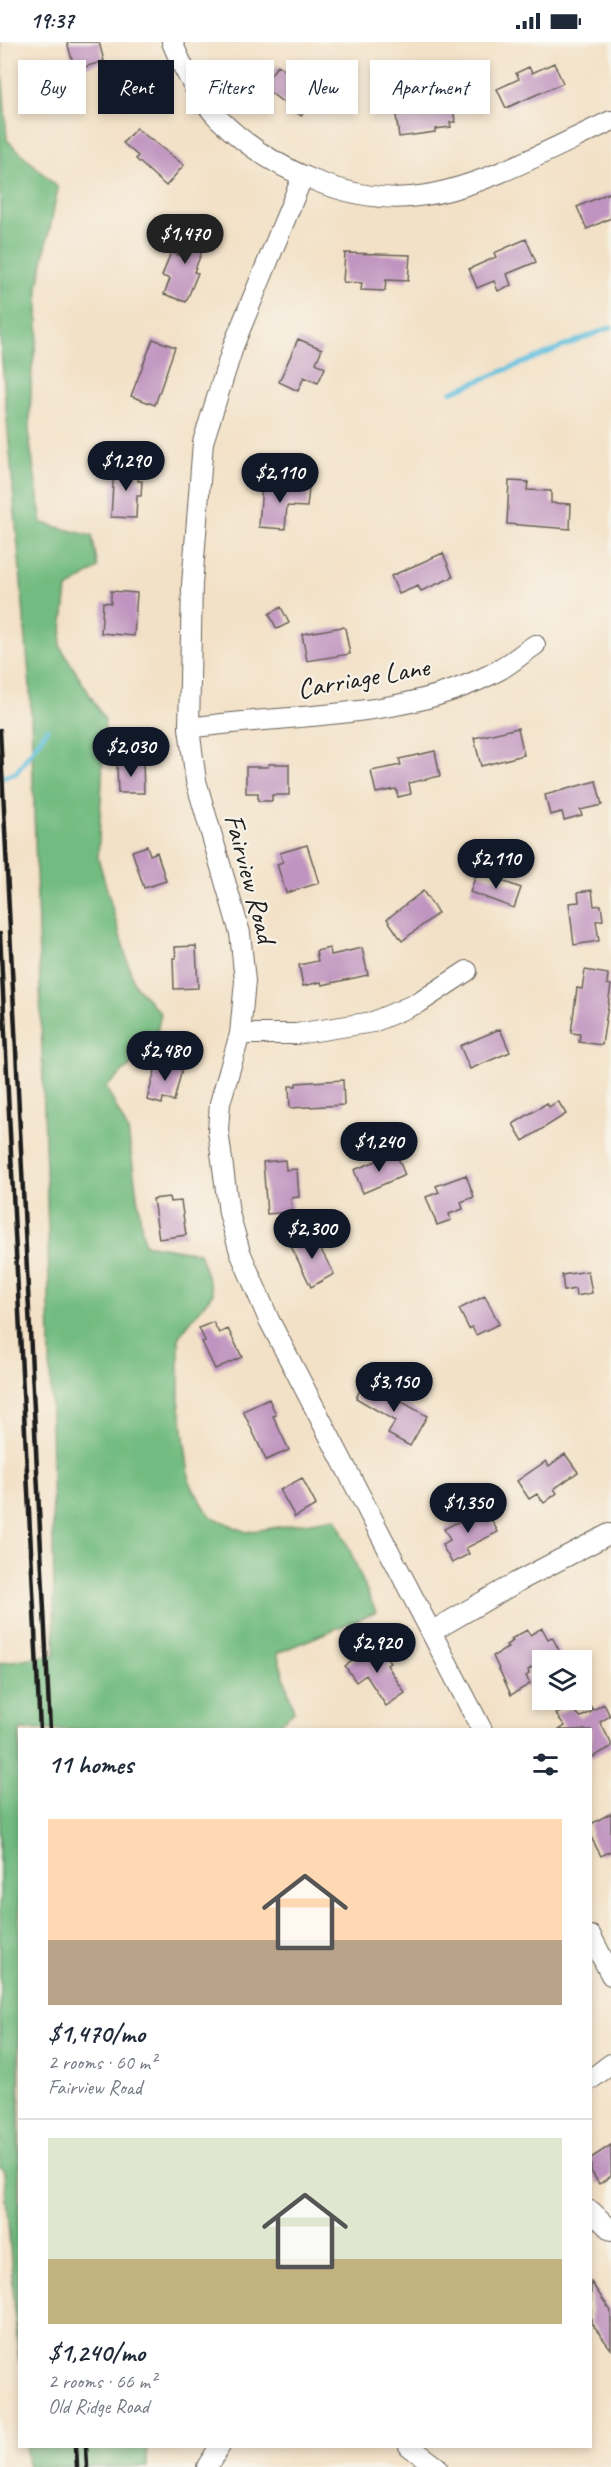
<!DOCTYPE html>
<html lang="en">
<head>
<meta charset="utf-8">
<style>
	:root { --surface:#fff; --page:#f2f2f3; --text:#1f2937; --muted:#747a83; --line:#e0e1e3; --accent:#111827 }
	body { margin:0; font-family:Caveat,sans-serif; background:var(--page); color:var(--text); height:100vh; display:flex; flex-direction:column; font-size:22px; white-space:nowrap }
	* { box-sizing:border-box; margin:0 }
	p { font-size:20px; color:var(--muted) }
	.icon { flex:none; width:33px; height:33px; fill:none; stroke:currentColor; stroke-width:2; stroke-linecap:round; stroke-linejoin:round }
	.map { position:relative; flex:1; overflow:hidden }
	.panel { position:absolute; left:18px; top:1686px; width:574px; height:720px; display:flex; flex-direction:column; background:var(--surface); border-radius:0px; box-shadow:0 3px 9px #0003 }
	.panel>* { flex:none }
	.top-card { position:absolute; left:18px; top:18px; width:576px; height:54px; display:flex; gap:12px }
	.buttons { position:absolute; left:532px; top:1608px; display:grid; gap:12px }
	.buttons a { display:grid; place-items:center; width:60px; height:60px; border-radius:0px; background:var(--surface); box-shadow:0 3px 9px #0003; font-size:30px }
	.price { position:absolute; translate:-50% -51px; padding:0 14px; border-radius:21px; background:var(--accent); color:#fff; font-size:20px; line-height:39px; filter:drop-shadow(0 2px 3px #0008) }
	.price::after { content:''; position:absolute; left:50%; top:36px; width:18px; height:14px; margin-left:-9px; background:inherit; clip-path:polygon(0 0,100% 0,50% 100%) }
	.price.active { background:#222; color:#fff }
	ul { padding:0; list-style:none }
	li { display:grid; align-content:center; gap:12px; height:318px; padding:0 30px }
	li+li { border-top:2px solid var(--line) }
	li span { display:grid; place-items:center; height:186px; border-radius:0px; color:#555 }
	li>.icon { margin-inline-start:auto }
	span .icon { width:108px; height:108px; fill:#fffc; stroke-width:1 }
	li b { font-size:26px }
	h2 { display:flex; justify-content:space-between; align-items:center; height:72px; padding:0 30px; font-size:26px }
	.pill { padding:0 21px; border-radius:0px; background:var(--surface); box-shadow:0 3px 9px #0003; font-size:21px; line-height:54px }
	.pill.active { background:var(--accent); color:#fff }
	.status { display:flex; justify-content:space-between; align-items:center; height:42px; padding:0 30px; background:var(--surface); direction:ltr }
	.status svg { height:16px; fill:currentColor }
	.map>svg:first-child { display:block }
	.forest { fill:#73bc81; stroke:#486c4e; stroke-width:1.5 }
	.lines { fill:none; stroke-linecap:round; stroke-linejoin:round }
	.stream { stroke:#5fbfde; stroke-width:5 }
	.building { fill:#c094c0 }
	.minor-casing { stroke:#676158; stroke-width:22 }
	.minor { stroke:#fff; stroke-width:20 }
	.rail { stroke:#1c1c1c; stroke-width:4.5 }
	.labels { text-anchor:middle; stroke-width:4.5; stroke-linejoin:round; paint-order:stroke }
	.street-label { font-size:28px; fill:#1c1c1c; stroke:#f7f3e8 }
</style>
</head>
<body>
<div class="status"><b>19:37</b><svg viewBox="0 0 49 12"><path d="M0 12V9h3v3zM5 12V6h3v6zM10 12V3h3v9zM15 12V0h3v12zM26 1h20v11H26zM47 4h2v5h-2z"/></svg></div>
<div class="map">
<svg width="611" height="2425" viewBox="0 0 611 2425">
	<rect width="100%" height="100%" fill="#f7f3e8"/>
	<filter id="ink" filterUnits="userSpaceOnUse"><feTurbulence type="fractalNoise" baseFrequency=".0167" numOctaves="2"/><feDisplacementMap in="SourceGraphic" scale="12" xChannelSelector="R" yChannelSelector="G"/><feConvolveMatrix kernelMatrix="1 2 1 2 8 2 1 2 1" color-interpolation-filters="sRGB"/></filter>
	<filter id="wash" filterUnits="userSpaceOnUse"><feTurbulence type="fractalNoise" baseFrequency=".008" numOctaves="4" result="noise"/><feDisplacementMap in="SourceGraphic" scale="24" xChannelSelector="R" yChannelSelector="G"/><feGaussianBlur stdDeviation="1.35" result="paint"/><feColorMatrix in="noise" values="0 0 0 0 0 0 0 0 0 0 0 0 0 0 0 0 0 1.4 0 .05"/><feComposite in="paint" operator="in"/></filter>
	<g filter="url(#wash)">
		<rect width="100%" height="100%" fill="#f3e1c7"/>
		<path class="forest" d="M 0,0 L 7,98 L 58,146 L 38,244 L 38,292 L 32,326 L 29,395 L 42,481 L 92,494 L 98,526 L 67,547 L 60,604 L 105,678 L 98,816 L 134,942 L 161,972 L 154,1003 L 106,1045 L 128,1089 L 144,1202 L 199,1211 L 213,1251 L 179,1294 L 179,1357 L 190,1441 L 210,1474 L 246,1490 L 336,1476 L 376,1570 L 277,1611 L 294,1669 L 274,1687 L 20,1688 L 19,2321 L 4,2129 L 0,2125 L 0,1621 L 55,1612 L 48,1190 L 30,645 L 0,295 Z
			M 26,2405 L 147,2405 L 147,2425 L 28,2425 Z"/>
		<g class="lines">
			<path class="stream" d="M 451,350 L 611,285
				M 0,736 L 16,731 L 47,687"/>
		</g>
		<g id="blocks">
			<path class="building" d="M 67,0 L 99,0 L 104,19 L 75,28 Z
				M 554,21 L 563,41 L 506,66 L 497,47 L 519,37 L 516,31 L 529,25 L 532,31 Z
				M 278,23 L 325,59 L 317,70 L 309,64 L 301,74 L 262,44 Z
				M 448,58 L 449,66 L 453,65 L 455,80 L 450,80 L 451,85 L 435,87 L 435,90 L 399,95 L 396,73 L 404,72 L 403,64 Z
				M 136,86 L 184,123 L 166,144 L 136,117 L 138,114 L 123,101 Z
				M 611,150 L 611,176 L 587,187 L 577,165 Z
				M 190,183 L 209,191 L 194,230 L 198,231 L 186,260 L 164,252 L 170,237 L 162,234 L 171,210 L 178,213 Z
				M 526,197 L 536,220 L 507,232 L 511,243 L 498,249 L 494,239 L 477,246 L 469,227 L 496,215 L 494,211 Z
				M 345,211 L 410,213 L 408,239 L 386,238 L 385,249 L 361,248 L 362,241 L 343,240 Z
				M 153,297 L 175,305 L 155,363 L 131,354 Z
				M 298,297 L 322,307 L 316,321 L 325,326 L 318,341 L 304,335 L 298,349 L 279,340 Z
				M 114,425 L 139,426 L 138,439 L 142,439 L 141,454 L 137,454 L 136,476 L 111,475 Z
				M 509,439 L 528,440 L 527,448 L 551,449 L 551,461 L 571,462 L 570,487 L 507,482 Z
				M 262,442 L 297,443 L 296,446 L 309,446 L 307,465 L 287,464 L 285,487 L 259,485 Z
				M 443,511 L 453,535 L 421,549 L 418,544 L 399,552 L 391,534 Z
				M 111,549 L 137,551 L 134,594 L 101,591 L 103,560 L 111,561 Z
				M 281,565 L 289,581 L 277,587 L 269,572 Z
				M 342,585 L 345,586 L 350,612 L 307,619 L 302,592 Z
				M 518,686 L 524,713 L 481,724 L 474,696 Z
				M 435,709 L 440,734 L 409,741 L 411,752 L 398,755 L 396,747 L 376,751 L 371,729 L 401,723 L 399,717 Z
				M 143,721 L 144,751 L 118,751 L 117,722 Z
				M 269,722 L 289,722 L 289,753 L 272,753 L 272,759 L 258,759 L 258,751 L 246,751 L 246,725 L 268,725 Z
				M 596,739 L 602,763 L 580,768 L 582,773 L 564,778 L 562,770 L 550,773 L 545,753 Z
				M 307,803 L 319,841 L 286,851 L 277,822 L 283,820 L 280,811 Z
				M 147,804 L 150,813 L 157,810 L 166,839 L 144,846 L 132,809 Z
				M 477,830 L 521,846 L 514,866 L 470,850 Z
				M 592,848 L 594,864 L 601,863 L 603,878 L 596,879 L 599,899 L 574,903 L 569,861 L 579,860 L 578,850 Z
				M 423,849 L 438,871 L 402,899 L 387,877 Z
				M 196,904 L 198,946 L 174,947 L 173,916 L 176,916 L 175,905 Z
				M 330,906 L 331,913 L 362,906 L 368,933 L 322,943 L 321,940 L 303,944 L 299,923 L 318,919 L 316,909 Z
				M 585,928 L 608,932 L 607,942 L 611,943 L 602,1003 L 579,1000 L 580,992 L 571,991 L 577,946 L 582,947 Z
				M 500,987 L 510,1010 L 470,1027 L 460,1004 Z
				M 158,1017 L 183,1023 L 174,1059 L 163,1056 L 162,1062 L 147,1058 Z
				M 343,1038 L 344,1063 L 290,1066 L 289,1044 L 296,1044 L 296,1041 Z
				M 558,1059 L 566,1072 L 523,1099 L 513,1082 L 547,1061 L 549,1065 Z
				M 396,1111 L 405,1133 L 363,1151 L 354,1128 Z
				M 285,1118 L 286,1128 L 297,1127 L 299,1155 L 291,1156 L 292,1170 L 267,1172 L 263,1120 Z
				M 466,1133 L 474,1155 L 461,1160 L 463,1167 L 449,1172 L 451,1178 L 437,1183 L 426,1155 L 439,1150 L 436,1144 Z
				M 169,1155 L 170,1160 L 181,1159 L 186,1193 L 159,1197 L 153,1157 Z
				M 312,1191 L 334,1232 L 311,1245 L 290,1202 Z
				M 588,1229 L 592,1251 L 576,1254 L 575,1247 L 564,1249 L 562,1233 Z
				M 485,1254 L 499,1282 L 476,1293 L 472,1285 L 469,1287 L 459,1267 Z
				M 213,1280 L 219,1291 L 228,1287 L 242,1315 L 215,1327 L 202,1300 L 205,1299 L 199,1286 Z
				M 365,1339 L 427,1374 L 410,1404 L 388,1392 L 395,1379 L 356,1356 Z
				M 269,1357 L 276,1373 L 273,1374 L 289,1408 L 266,1418 L 243,1369 Z
				M 565,1412 L 578,1430 L 554,1447 L 557,1451 L 544,1461 L 537,1452 L 529,1457 L 517,1439 L 546,1419 L 549,1424 Z
				M 302,1436 L 316,1463 L 295,1475 L 280,1448 Z
				M 485,1466 L 498,1490 L 466,1506 L 469,1512 L 452,1521 L 442,1503 L 450,1498 L 444,1487 Z
				M 542,1586 L 548,1597 L 552,1595 L 561,1612 L 549,1618 L 543,1618 L 528,1628 L 529,1632 L 526,1634 L 530,1642 L 511,1653 L 493,1614 L 508,1606 L 506,1603 L 513,1599 L 511,1597 L 527,1588 L 530,1593 Z
				M 378,1602 L 390,1621 L 387,1623 L 405,1651 L 386,1664 L 366,1633 L 356,1640 L 345,1624 Z
				M 604,1662 L 610,1674 L 600,1680 L 611,1701 L 611,1705 L 591,1716 L 591,1688 L 559,1688 L 565,1684 L 556,1672 L 570,1666 L 581,1675 L 591,1670 L 591,1665 L 593,1668 Z
				M 611,1771 L 611,1809 L 601,1814 L 591,1795 L 591,1782 Z
				M 611,2103 L 611,2134 L 599,2142 L 591,2129 L 591,2116 Z
				M 591,2240 L 611,2269 L 611,2307 L 591,2281 Z"/>
		</g>
	</g>
	<g filter="url(#ink)">
		<use href="#blocks" fill-opacity="0" stroke="#676158" stroke-width="1.5"/>
		<g class="lines">
			<g class="minor-casing">
				<path id="minor" d="M 172,0 C 183,27 199,56 219,77 C 269,127 355,166 426,153 C 487,143 554,105 611,79
					M 302,136 L 234,302 L 203,400 L 192,543 L 189,686 L 196,739 L 240,891 L 245,939 L 240,992 L 220,1061 L 218,1088 L 229,1171 L 240,1210 L 269,1278 L 482,1688
					M 189,686 C 293,671 407,679 501,627 C 513,620 524,610 535,603
					M 240,992 L 296,992 L 373,980 L 420,960 L 467,929
					M 431,1590 L 517,1540 L 609,1492
					M 591,1894 L 611,1933
					M 591,2037 L 611,2022
					M 591,2169 L 611,2188
					M 409,2404 L 437,2425
					M 207,2425 L 220,2404"/>
			</g>
			<use href="#minor" class="minor"/>
			<path class="rail" d="M 0,688 L 50,1688
				M 0,892 L 40,1688
				M 76,2404 L 77,2425
				M 86,2404 L 87,2425"/>
		</g>
	</g>
	<g class="labels">
		<g class="street-label">
			<text transform="translate(363 635) rotate(-10)" y="10">Carriage Lane</text>
			<text transform="translate(251 836) rotate(75)" y="10">Fairview Road</text>
		</g>
	</g>
</svg>
<div class="buttons">
<a><svg class="icon" aria-label="layers" viewBox="0 0 24 24"><path d="M12 4l9 5-9 5-9-5zM3 14l9 5 9-5"/></svg></a>
</div>
<b class="price active" style="left:185px;top:223px">$1,470</b>
<b class="price" style="left:126px;top:450px">$1,290</b>
<b class="price" style="left:280px;top:462px">$2,110</b>
<b class="price" style="left:131px;top:736px">$2,030</b>
<b class="price" style="left:496px;top:848px">$2,110</b>
<b class="price" style="left:165px;top:1040px">$2,480</b>
<b class="price" style="left:379px;top:1131px">$1,240</b>
<b class="price" style="left:312px;top:1218px">$2,300</b>
<b class="price" style="left:394px;top:1371px">$3,150</b>
<b class="price" style="left:468px;top:1492px">$1,350</b>
<b class="price" style="left:377px;top:1632px">$2,920</b>
<div class="top-card">
<a class="pill">Buy</a>
<a class="pill active">Rent</a>
<a class="pill">Filters</a>
<a class="pill">New</a>
<a class="pill">Apartment</a>
</div>
<section class="panel">
<h2>11 homes<svg class="icon" aria-label="filters" viewBox="0 0 24 24"><path d="M4 7h16M4 17h16"/><circle cx="9" cy="7" r="2"/><circle cx="15" cy="17" r="2"/></svg></h2>
<ul>
<li><span style="background:linear-gradient(#ffd9b3 65%,#b9a48a 0)"><svg class="icon" aria-label="home" viewBox="0 0 24 24"><path d="M3 11l9-7 9 7M6 9v11h12V9"/></svg></span><div><b>$1,470/mo</b><p>2 rooms · 60 m²</p><p>Fairview Road</p></div></li>
<li><span style="background:linear-gradient(#dfe7d0 65%,#c2b280 0)"><svg class="icon" aria-label="home" viewBox="0 0 24 24"><path d="M3 11l9-7 9 7M6 9v11h12V9"/></svg></span><div><b>$1,240/mo</b><p>2 rooms · 66 m²</p><p>Old Ridge Road</p></div></li>
</ul>
</section>
</div>
</body>
</html>
